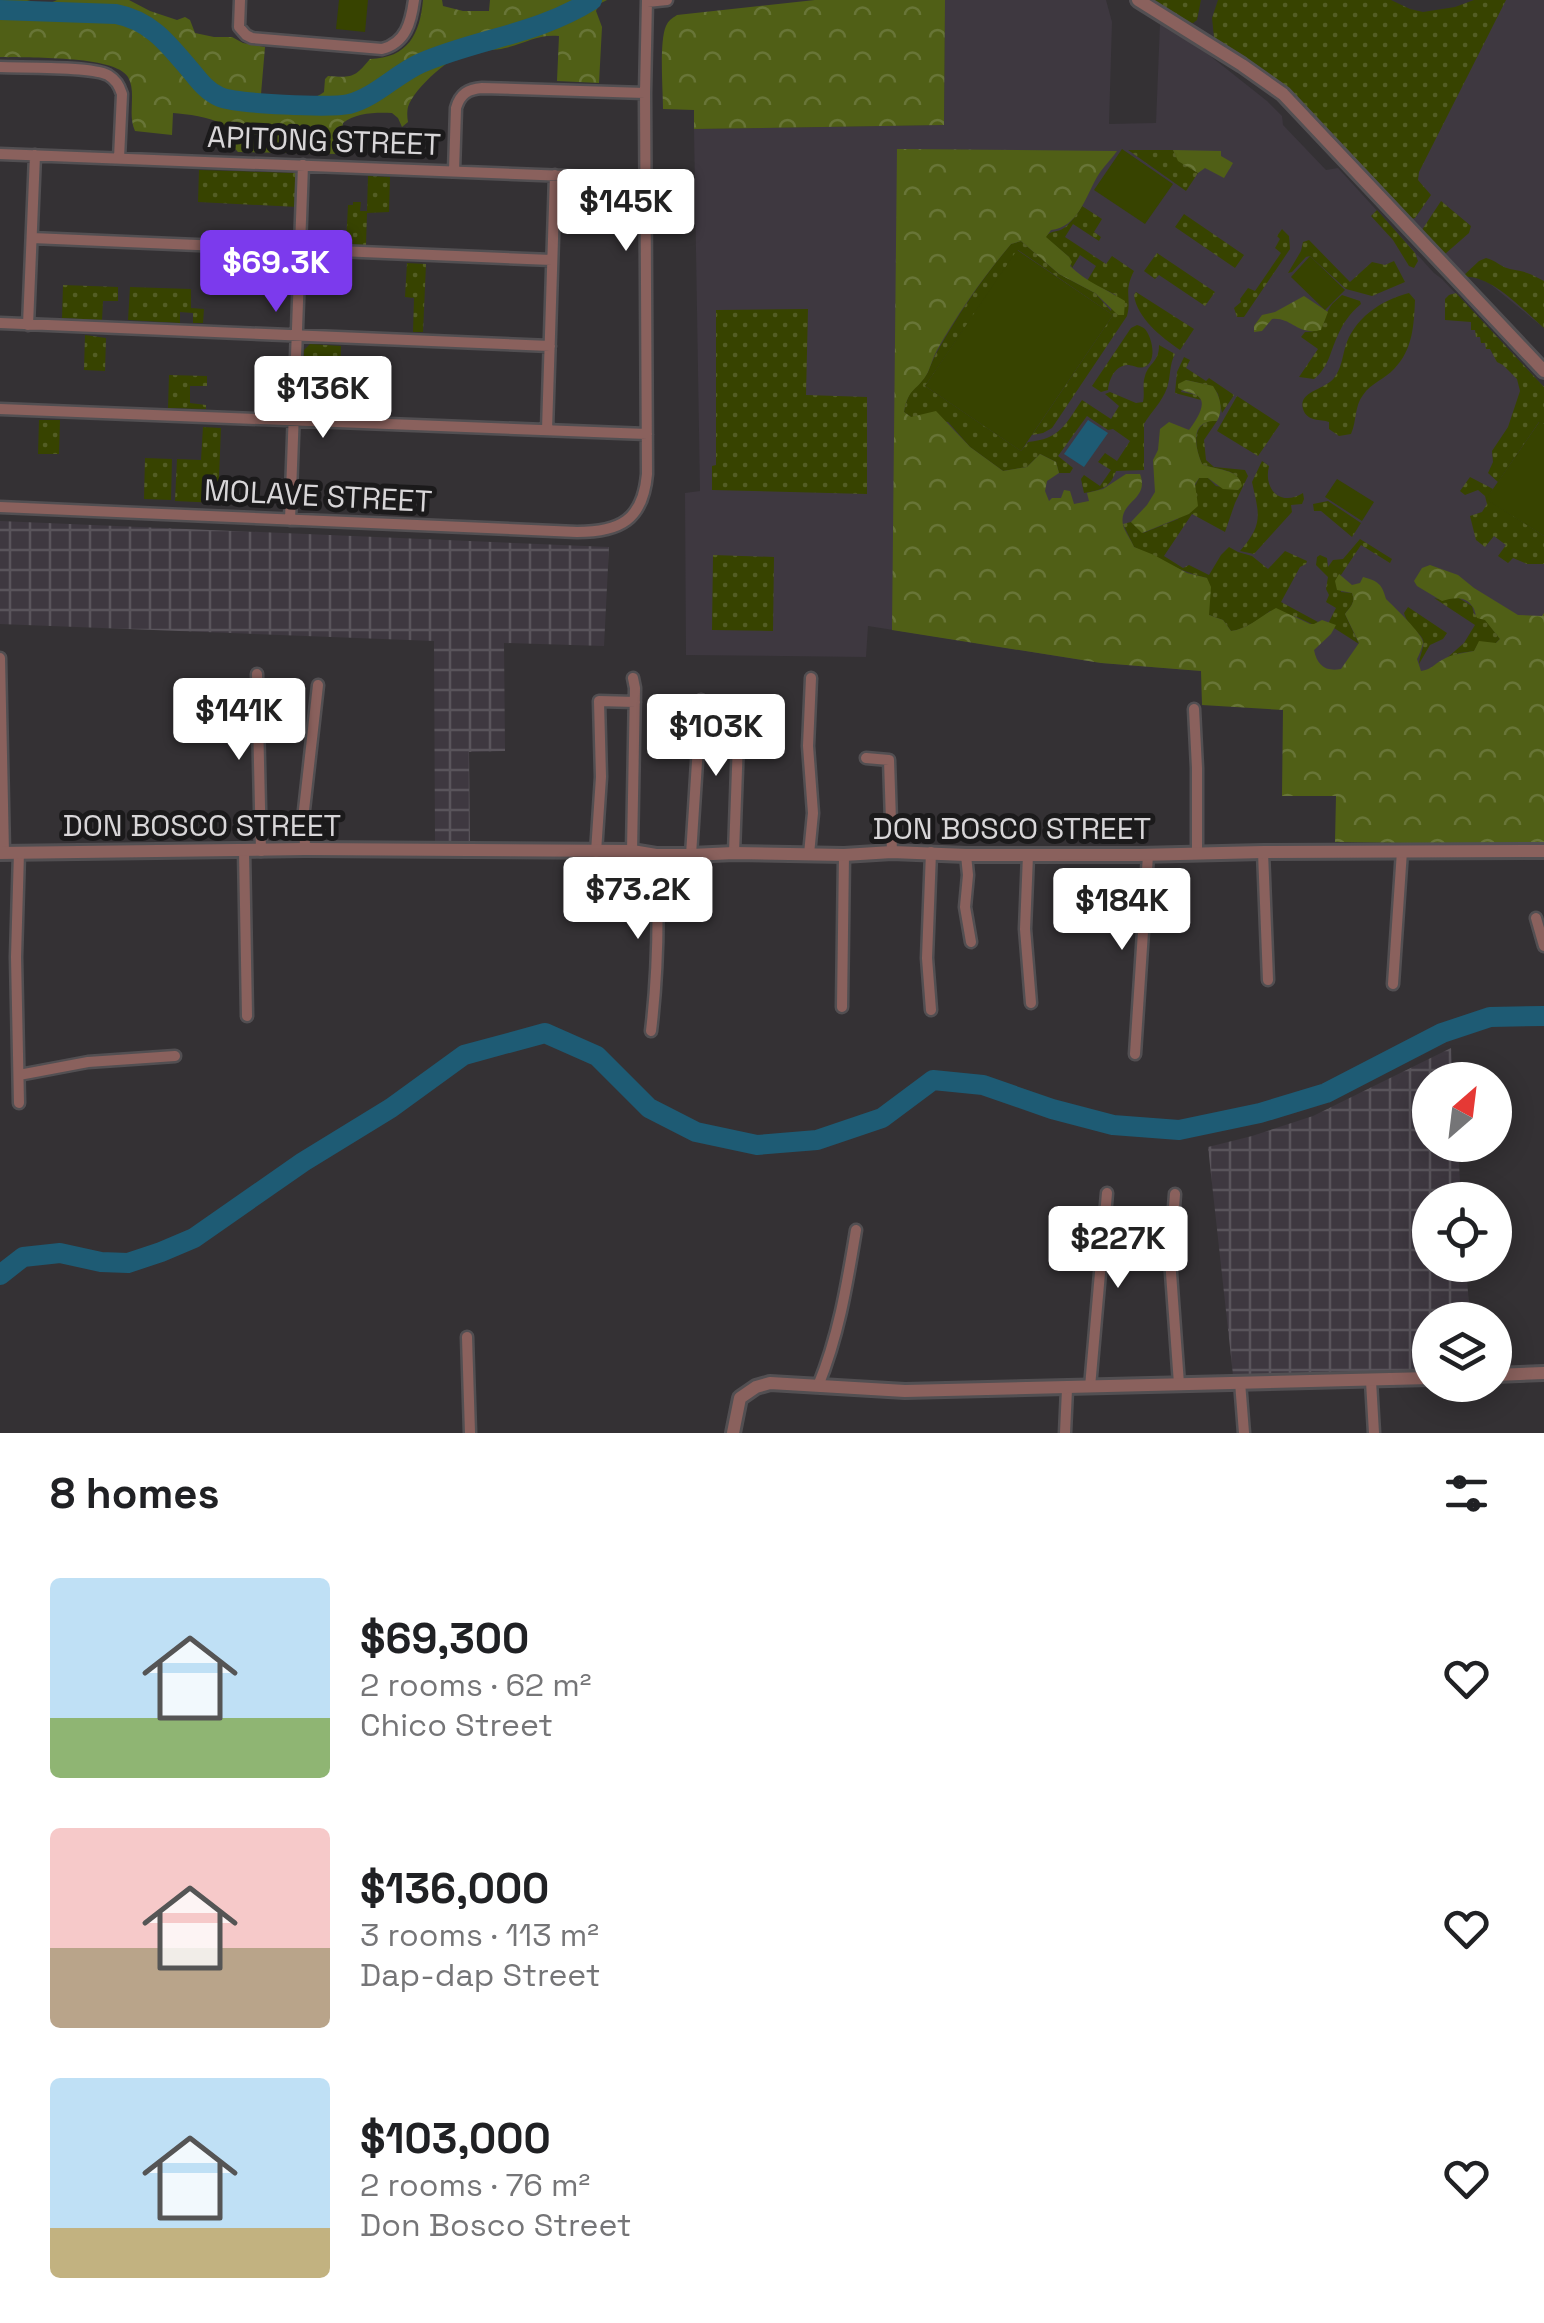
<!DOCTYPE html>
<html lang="en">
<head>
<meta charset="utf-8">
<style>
	:root { --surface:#fff; --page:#f6f6f6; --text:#202124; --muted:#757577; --accent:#7c3aed }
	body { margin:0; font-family:"Space Grotesk",sans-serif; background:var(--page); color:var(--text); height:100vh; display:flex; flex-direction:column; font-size:38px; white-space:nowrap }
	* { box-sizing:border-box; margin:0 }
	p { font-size:32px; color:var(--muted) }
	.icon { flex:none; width:55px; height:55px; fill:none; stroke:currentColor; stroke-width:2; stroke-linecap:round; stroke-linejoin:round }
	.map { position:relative; height:1433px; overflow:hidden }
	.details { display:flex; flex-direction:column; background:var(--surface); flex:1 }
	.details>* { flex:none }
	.needle { width:65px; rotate:28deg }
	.tools { position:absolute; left:1412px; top:1062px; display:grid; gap:20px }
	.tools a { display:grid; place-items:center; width:100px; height:100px; border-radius:50%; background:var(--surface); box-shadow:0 5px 25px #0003; font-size:50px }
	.price { position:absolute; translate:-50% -85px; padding:0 22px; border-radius:10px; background:#fff; color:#222; font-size:32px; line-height:65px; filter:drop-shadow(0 2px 5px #0008) }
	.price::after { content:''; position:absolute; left:50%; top:60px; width:30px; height:22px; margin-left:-15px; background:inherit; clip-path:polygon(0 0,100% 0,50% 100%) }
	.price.selected { background:var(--accent); color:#fff }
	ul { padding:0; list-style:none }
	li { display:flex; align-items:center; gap:30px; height:250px; padding:0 50px }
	li span { display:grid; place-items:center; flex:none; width:280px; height:200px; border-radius:10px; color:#555 }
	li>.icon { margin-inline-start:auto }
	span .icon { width:120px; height:120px; fill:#fffc; stroke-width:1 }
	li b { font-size:42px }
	h2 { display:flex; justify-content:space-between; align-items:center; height:120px; padding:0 50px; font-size:42px }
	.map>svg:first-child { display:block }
	.built { fill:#3e3840 }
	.industrial { fill:url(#industrial-grid) }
	.grass { fill:url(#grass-dots) }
	.forest { fill:url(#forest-crowns) }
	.garden { fill:#374300 }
	.water { fill:#1e5b74 }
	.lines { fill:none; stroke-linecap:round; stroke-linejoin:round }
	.river { stroke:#1e5b74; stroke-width:20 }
	.minor-casing { stroke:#524f52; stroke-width:15 }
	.tertiary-casing { stroke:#524f52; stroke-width:18 }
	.minor { stroke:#8a615d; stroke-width:10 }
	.tertiary { stroke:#8a615d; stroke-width:12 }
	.labels { text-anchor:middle; stroke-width:10; stroke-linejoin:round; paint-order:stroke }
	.street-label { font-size:30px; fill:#d8d6d8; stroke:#1b1a1b }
</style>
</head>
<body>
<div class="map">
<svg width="1544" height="1433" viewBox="0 0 1544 1433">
	<defs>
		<pattern id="industrial-grid" width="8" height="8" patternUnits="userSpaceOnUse" patternTransform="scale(2.5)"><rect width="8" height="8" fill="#3e3840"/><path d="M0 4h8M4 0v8" fill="none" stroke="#59545b"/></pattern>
		<pattern id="grass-dots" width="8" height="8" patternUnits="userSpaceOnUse" patternTransform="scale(2.5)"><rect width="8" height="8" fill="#374300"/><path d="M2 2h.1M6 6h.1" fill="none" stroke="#535d24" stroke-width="1.8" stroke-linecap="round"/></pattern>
		<pattern id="forest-crowns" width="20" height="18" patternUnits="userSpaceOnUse" patternTransform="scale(2.5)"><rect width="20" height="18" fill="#505f16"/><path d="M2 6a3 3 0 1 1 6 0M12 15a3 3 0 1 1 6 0" fill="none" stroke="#687537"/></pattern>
	</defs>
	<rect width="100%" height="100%" fill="#343134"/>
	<path class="built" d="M 945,0 L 1106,0 L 1112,22 L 1109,124 L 1156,123 L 1160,23 L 1209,55 L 1267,101 L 1282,116 L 1283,125 L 1326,170 L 1338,168 L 1434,273 L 1442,279 L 1544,387 L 1544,689 L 1201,671 L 1101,663 L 868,626 L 866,657 L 686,655 L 685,493 L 700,491 L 694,129 L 944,125 Z
		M 1485,0 L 1544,0 L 1544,328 L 1489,283 L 1475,276 L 1463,278 L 1381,191 Z"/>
	<path class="industrial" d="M 0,521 L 609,547 L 604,646 L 504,643 L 505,751 L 469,752 L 470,841 L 435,841 L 434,641 L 0,624 Z
		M 1451,1048 L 1453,1080 L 1430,1080 L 1430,1145 L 1458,1145 L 1461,1200 L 1430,1200 L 1430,1265 L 1466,1265 L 1470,1320 L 1430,1320 L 1430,1370 L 1233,1375 L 1208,1147 L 1252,1136 L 1313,1116 Z"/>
	<path class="grass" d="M 1151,0 L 1201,0 L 1197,20 L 1193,23 L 1187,22 Z
		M 1218,0 L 1391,0 L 1410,9 L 1423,12 L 1455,7 L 1474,0 L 1506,0 L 1419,172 L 1418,180 L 1431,195 L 1415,218 L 1411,219 L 1404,216 L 1287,90 L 1271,75 L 1214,37 L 1212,18 Z
		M 1128,150 L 1173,150 L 1179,161 L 1198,173 L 1186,191 Z
		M 199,170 L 296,173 L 298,175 L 298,207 L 198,202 Z
		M 368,176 L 390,177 L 389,212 L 367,213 L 366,245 L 346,244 L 348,205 L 353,205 L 353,202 L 361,202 L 360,211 L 367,211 Z
		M 1441,201 L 1471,226 L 1469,233 L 1445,254 L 1439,252 L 1422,230 Z
		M 1082,206 L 1102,219 L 1094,232 L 1101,237 L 1099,241 L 1073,224 L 1065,237 L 1106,264 L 1112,256 L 1134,271 C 1123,292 1132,298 1127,316 L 1052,428 L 1043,433 L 1032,435 L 1113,315 L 1018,250 L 925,386 L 1021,451 L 1028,442 C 1060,439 1065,425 1082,400 L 1111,419 L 1119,406 L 1105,394 L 1110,392 L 1136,403 L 1143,402 C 1145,394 1142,384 1145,376 C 1149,362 1159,363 1159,345 L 1175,354 C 1169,365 1171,376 1167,388 C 1162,402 1151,412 1144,424 L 1144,470 L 1116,471 C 1110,488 1101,490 1084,493 L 1081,479 L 1084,475 L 1100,486 L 1111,470 L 1098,462 L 1105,453 L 1117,461 L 1130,441 L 1113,429 L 1108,430 L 1087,416 L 1058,456 L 1073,468 L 1070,473 L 1059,473 L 1056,462 L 1040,454 L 1027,467 L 1003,471 L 970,447 L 948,422 L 911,417 L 904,412 C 909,385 917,391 928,372 C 931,364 934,357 938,350 C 959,313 984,276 1011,244 L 1021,241 L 1059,274 L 1095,293 L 1111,311 L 1116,295 L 1087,281 L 1096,266 L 1080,255 L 1072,268 L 1069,257 L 1045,237 C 1052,229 1057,233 1064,228 C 1070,224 1079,212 1082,206 Z
		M 1377,210 L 1415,253 L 1418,261 L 1414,268 L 1409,266 L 1393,240 L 1371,216 Z
		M 1184,214 L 1244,255 L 1235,268 L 1175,227 Z
		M 1282,229 L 1289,236 L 1290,249 L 1244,317 L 1237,317 L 1234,308 L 1241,302 L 1240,299 L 1248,288 L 1255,291 L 1281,253 L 1275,248 L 1280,239 L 1277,236 Z
		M 1309,240 L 1350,282 L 1372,262 L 1385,265 L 1394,261 L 1405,282 L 1372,296 L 1346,289 L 1310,256 L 1306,257 L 1292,272 L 1288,273 L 1301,251 L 1303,242 Z
		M 1157,253 L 1215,292 L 1205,306 L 1159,275 L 1155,279 L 1144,271 Z
		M 1486,258 C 1495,260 1501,267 1510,269 C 1527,272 1529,273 1544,281 L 1544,328 C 1523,310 1490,273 1462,277 L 1479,261 Z
		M 407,263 L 426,264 L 423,332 L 413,332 L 414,298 L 405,297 Z
		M 63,285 L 118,287 L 118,301 L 103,301 L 102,320 L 62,318 Z
		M 130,287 L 191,289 L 191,308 L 204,309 L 203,323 L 193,323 L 193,313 L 180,312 L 180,323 L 128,320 Z
		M 1136,292 L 1194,329 L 1180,350 C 1161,337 1137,318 1134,295 Z
		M 1409,293 L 1415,300 C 1414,324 1413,350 1394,369 C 1385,379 1371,383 1363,395 C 1354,407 1357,421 1351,434 L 1339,436 L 1329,429 L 1329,422 C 1321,419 1307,422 1303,409 C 1298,391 1325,390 1334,378 C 1341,369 1342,359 1345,348 C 1353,319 1381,300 1409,293 Z
		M 1456,293 L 1544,387 L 1544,424 L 1539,422 L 1498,482 L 1488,473 L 1493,462 L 1492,451 L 1508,427 L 1520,391 L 1517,379 L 1503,365 L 1497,362 L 1490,349 L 1486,349 L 1485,343 L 1481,343 L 1480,337 L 1476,337 L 1475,330 L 1471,330 L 1471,322 L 1445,320 L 1445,299 L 1449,295 Z
		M 1342,295 L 1360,301 L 1361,304 C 1350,313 1343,323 1337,337 C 1330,353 1328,368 1314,379 L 1299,377 L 1318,349 L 1301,337 L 1305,332 C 1328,331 1321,321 1330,307 C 1333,302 1338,299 1342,295 Z
		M 808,309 L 806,395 L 867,397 L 867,494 L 712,490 L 712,466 L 716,465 L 716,310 Z
		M 1137,325 C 1140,326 1143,327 1145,329 C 1152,337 1158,362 1144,367 C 1138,369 1134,365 1127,365 C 1115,366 1109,379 1108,390 L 1101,392 L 1092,386 L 1131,328 Z
		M 85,335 L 106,338 L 105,371 L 84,370 Z
		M 310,344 L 341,346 L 340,380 L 303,379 L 304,350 Z
		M 1184,357 L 1190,360 L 1186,368 L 1206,381 L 1209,378 L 1234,395 L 1222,413 L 1218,394 L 1212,386 L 1186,380 L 1181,392 L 1197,395 L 1201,400 L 1175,393 L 1177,372 Z
		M 169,375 L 207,376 L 207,386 L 190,386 L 190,403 L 206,405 L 206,409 L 168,408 Z
		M 361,382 L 380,382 L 379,415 L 360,415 Z
		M 1237,396 L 1280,424 L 1258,456 L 1217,431 Z
		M 39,420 L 60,420 L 59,454 L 38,454 Z
		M 1215,420 L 1217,421 L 1204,440 L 1206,460 L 1214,467 L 1245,470 L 1248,476 L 1235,503 L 1225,532 L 1192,514 L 1164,556 L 1183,568 L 1189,565 L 1209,575 L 1221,555 L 1229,547 L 1238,552 L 1252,556 L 1268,569 L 1285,551 L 1307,561 L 1306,564 L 1300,567 L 1281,602 L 1318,622 L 1314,625 L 1297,617 L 1270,611 C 1261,619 1243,630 1231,631 L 1223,620 L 1209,615 L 1207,578 C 1181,572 1158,559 1134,547 L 1123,524 L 1131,522 L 1143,533 L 1178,519 L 1199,478 L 1208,478 L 1216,486 L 1238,490 L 1241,487 C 1239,467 1217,471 1202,464 C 1194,446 1191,423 1215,420 Z
		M 203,427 L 221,428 L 218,503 L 175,501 L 177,459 L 201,460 Z
		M 145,458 L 172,459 L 171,500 L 144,499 Z
		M 1262,461 L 1269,466 C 1263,490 1281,507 1303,493 L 1304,499 L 1302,504 L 1291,505 L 1292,512 L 1254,554 L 1240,551 C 1264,524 1259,514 1252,482 Z
		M 1470,477 L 1493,489 L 1487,499 L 1544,536 L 1544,564 L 1527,564 L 1513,558 L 1508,563 L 1498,556 L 1506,545 L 1494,536 L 1485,547 L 1476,540 L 1470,516 L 1482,512 L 1487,504 L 1485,496 L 1478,490 L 1465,495 L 1460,491 Z
		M 1328,501 L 1361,523 L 1352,537 L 1321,511 L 1314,511 L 1313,504 Z
		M 1360,539 L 1392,559 L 1390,563 L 1361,545 L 1341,575 L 1339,574 L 1341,592 L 1352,593 C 1356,603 1350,607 1345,614 L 1359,644 L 1334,628 L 1335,625 L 1328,624 L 1336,608 L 1326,602 L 1329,595 L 1326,589 L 1328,577 L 1316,565 L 1317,557 L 1320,555 L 1327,558 L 1328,567 L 1333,560 L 1343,559 Z
		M 713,555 L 774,557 L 773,631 L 712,630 Z
		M 1457,597 L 1472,606 L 1474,614 L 1485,619 L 1500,639 L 1496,643 L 1477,646 L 1474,651 L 1460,653 L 1448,657 L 1464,643 L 1475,625 L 1434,598 L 1442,600 Z
		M 1408,607 L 1447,633 L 1443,639 L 1430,645 L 1419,664 C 1419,657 1425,646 1423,640 C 1422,634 1408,627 1404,613 Z"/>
	<path class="forest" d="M 0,0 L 27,0 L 46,5 L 57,0 L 129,0 L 150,11 L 177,20 L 185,17 L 190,20 L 195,33 L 214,37 L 232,37 L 243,43 L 265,47 L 261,94 C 281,102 307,105 324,92 L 325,79 L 328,76 C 353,78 355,77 370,59 C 408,58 420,34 423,0 L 442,0 L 443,6 L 463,11 L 489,11 L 490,0 L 607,0 L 599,4 L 596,11 L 602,27 L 599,83 L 557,81 L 559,36 C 537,34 527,43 505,48 C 494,51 485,49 474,50 C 454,52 414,88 408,107 C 407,111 407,117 408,122 L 402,127 L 398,118 L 392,113 C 376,112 355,113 343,123 L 339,154 L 238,152 L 229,142 L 222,124 C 210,117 187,114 173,113 L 172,135 L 135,131 C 127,114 137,93 128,77 C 115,55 26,58 0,57 Z
		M 815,0 L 945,0 L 944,125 L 694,129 L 694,110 L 663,109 C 663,90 659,42 666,26 C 669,20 671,19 677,15 Z
		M 897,149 L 1117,151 C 1111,160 1102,168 1097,177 C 1085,198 1078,227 1051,230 L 1046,237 L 1069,257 L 1072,262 L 1070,266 C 1086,282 1106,289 1125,301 L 1124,315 L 1118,315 L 1095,293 L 1059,274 L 1021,241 L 1011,244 C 984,276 958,313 937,350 C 933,357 931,365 928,372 C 918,391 908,387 904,412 L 911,417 L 936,411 L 970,447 L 1003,471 L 1027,467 L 1040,454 L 1056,462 L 1059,473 L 1047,481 L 1045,491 L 1049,501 L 1052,498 L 1061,498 L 1064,490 L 1070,491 L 1074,504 L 1089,501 L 1087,493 L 1103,489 L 1126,474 L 1140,474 C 1150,500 1118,501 1123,525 C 1125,532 1131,540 1134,547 L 1154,555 L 1187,573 L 1207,578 L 1211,587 L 1209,615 L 1223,620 L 1231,631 C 1248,629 1261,616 1276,608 L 1310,624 L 1314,624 L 1322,620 L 1336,625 L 1331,634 L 1314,650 C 1317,665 1325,672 1341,669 L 1359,643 L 1345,614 C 1350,607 1356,603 1352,593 L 1337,590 L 1335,581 L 1339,574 L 1352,585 L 1360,583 L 1363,577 C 1378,581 1382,584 1386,599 C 1393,606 1424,635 1423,643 C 1423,645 1418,658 1417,659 L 1421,671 C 1432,669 1433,665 1442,660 C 1452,654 1463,653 1474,651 L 1479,641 L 1496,643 L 1500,639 L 1485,620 L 1477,618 C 1475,614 1475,609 1472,606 C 1465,595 1452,598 1442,601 L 1417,586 L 1414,581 L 1422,568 L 1430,565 L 1458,575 L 1474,588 L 1518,615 L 1542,616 L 1544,613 L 1544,845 L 1335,842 L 1336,796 L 1282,796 L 1283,710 L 1202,705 L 1201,671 L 1101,663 L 892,630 Z
		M 1173,150 L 1221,151 L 1221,156 L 1233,163 L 1224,178 L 1205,168 L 1198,173 L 1178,161 Z
		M 1304,296 L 1328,312 L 1321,330 C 1297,336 1292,317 1272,319 L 1262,331 L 1254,332 L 1254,326 L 1262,315 L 1275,312 Z
		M 1186,380 L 1213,386 C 1220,397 1224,409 1217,421 C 1190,420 1194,445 1202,464 C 1217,471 1239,468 1242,486 L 1238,490 L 1223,489 L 1208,478 L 1199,478 L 1195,484 L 1198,506 L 1189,514 L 1142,533 L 1131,522 L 1147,505 L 1155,492 L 1153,460 L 1158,450 L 1160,429 L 1169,422 L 1189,430 C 1196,420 1211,400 1194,394 C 1188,392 1183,391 1178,388 L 1178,384 Z"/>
	<path class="garden" d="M 339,0 L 368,0 L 365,32 L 336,29 Z
		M 1122,149 L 1173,184 L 1145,224 L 1094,190 Z
		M 1017,250 L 1113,315 L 1021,451 L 925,386 Z
		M 1310,256 L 1345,290 L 1325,310 L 1291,277 Z
		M 1540,421 L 1544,424 L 1544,536 L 1486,499 Z
		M 1337,479 L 1374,502 L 1362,521 L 1325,497 Z"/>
	<path class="water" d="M 1088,420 L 1108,433 L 1084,467 L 1064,454 Z"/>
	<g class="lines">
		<path class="river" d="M 0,10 L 116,14 C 152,21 169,45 192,72 C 200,82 208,92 220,97 C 237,104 330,108 349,104 C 376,97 396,74 421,63 C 479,38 536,35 592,0
			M 0,1275 L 23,1257 L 60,1253 L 101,1262 L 128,1263 L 161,1252 L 194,1238 L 303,1162 L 391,1108 L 464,1055 L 545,1033 L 597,1056 L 649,1108 L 696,1132 L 757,1145 L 817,1140 L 882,1118 L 933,1080 L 983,1085 L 1052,1109 L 1113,1125 L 1179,1130 L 1260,1113 L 1326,1093 L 1442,1033 L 1490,1017 L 1544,1016"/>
		<g class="minor-casing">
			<path id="minor" d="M 240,0 L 239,27 L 246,35 L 252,38 L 382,49 C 406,43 411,22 414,0
				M 647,2 L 667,0
				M 0,67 C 22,68 92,66 108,75 C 116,80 119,85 122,94 L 119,158
				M 0,154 L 645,179
				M 454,171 L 456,108 C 460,94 468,89 482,88 L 645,93
				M 32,238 L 552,260
				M 0,323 L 550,346
				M 28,325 L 35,155
				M 0,409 L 647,434
				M 547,430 L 555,175
				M 0,507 L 577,532 C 620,532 643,520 647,474 L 645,93 L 647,0
				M 290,520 L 303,165
				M 0,658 L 4,853
				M 257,674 L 261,851
				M 1194,709 L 1197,768 L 1197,853
				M 866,758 L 889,760 L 892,852
				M 305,849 L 304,810 L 318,685
				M 244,850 L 247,1016
				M 632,851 L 635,688 L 633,678
				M 19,852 L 16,957 L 19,1103
				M 596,852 L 601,777 L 599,701 L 635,702
				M 931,852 L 927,958 L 931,1010
				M 1263,852 L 1268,980
				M 734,853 L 739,713
				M 809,854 L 813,813 L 808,746 L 811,678
				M 691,855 L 701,700
				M 966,855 L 968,875 L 965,907 L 971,942
				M 1028,855 L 1025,929 L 1031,1003
				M 1536,918 L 1544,946
				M 1393,984 L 1402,851
				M 842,1007 L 844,855
				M 651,1031 C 658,972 659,914 656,855
				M 1135,1054 L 1148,855
				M 19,1075 L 88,1062 L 175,1056
				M 1175,1194 L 1170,1259 L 1179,1384
				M 467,1337 L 470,1433
				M 1371,1381 L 1374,1433
				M 1240,1382 L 1244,1433
				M 818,1386 C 839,1335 847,1284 856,1230
				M 1090,1387 L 1107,1193
				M 1065,1433 L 1067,1389"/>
		</g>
		<g class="tertiary-casing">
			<path id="tertiary" d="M 1138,0 L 1242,65 L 1283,94 L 1544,371
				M 0,853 L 305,849 L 632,851 L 656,855 L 691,855 L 734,853 L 844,855 L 892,852 L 966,855 L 1139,855 L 1263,852 L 1544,851
				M 1495,1375 L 1544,1373
				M 733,1433 L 740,1398 L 756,1387 L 770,1383 L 905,1391 L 1430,1378"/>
		</g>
		<use href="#minor" class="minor"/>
		<use href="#tertiary" class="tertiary"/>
	</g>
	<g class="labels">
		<g class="street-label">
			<text transform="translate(324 141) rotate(2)" y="10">APITONG STREET</text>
			<text transform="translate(318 496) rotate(3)" y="10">MOLAVE STREET</text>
			<text x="202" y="836">DON BOSCO STREET</text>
			<text x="1012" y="839">DON BOSCO STREET</text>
		</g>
	</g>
</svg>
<div class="tools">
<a><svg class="needle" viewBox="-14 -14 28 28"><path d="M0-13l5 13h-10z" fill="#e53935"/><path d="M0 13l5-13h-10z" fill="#757577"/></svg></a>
<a><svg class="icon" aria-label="locate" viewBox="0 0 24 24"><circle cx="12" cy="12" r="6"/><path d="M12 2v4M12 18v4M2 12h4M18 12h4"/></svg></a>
<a><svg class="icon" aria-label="layers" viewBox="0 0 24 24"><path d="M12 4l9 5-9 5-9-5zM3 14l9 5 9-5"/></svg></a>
</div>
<b class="price" style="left:626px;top:254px">$145K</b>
<b class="price selected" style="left:276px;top:315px">$69.3K</b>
<b class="price" style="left:323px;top:441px">$136K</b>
<b class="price" style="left:239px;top:763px">$141K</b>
<b class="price" style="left:716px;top:779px">$103K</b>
<b class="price" style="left:638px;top:942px">$73.2K</b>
<b class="price" style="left:1122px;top:953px">$184K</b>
<b class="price" style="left:1118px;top:1291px">$227K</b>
</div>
<section class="details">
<h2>8 homes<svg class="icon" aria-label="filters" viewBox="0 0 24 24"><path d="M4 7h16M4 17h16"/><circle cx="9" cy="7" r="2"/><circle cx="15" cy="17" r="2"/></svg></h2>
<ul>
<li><span style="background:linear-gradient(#bfe0f5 70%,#8fb573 0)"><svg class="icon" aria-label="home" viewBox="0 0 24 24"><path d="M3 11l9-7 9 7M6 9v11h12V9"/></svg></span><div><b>$69,300</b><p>2 rooms · 62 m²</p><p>Chico Street</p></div><svg class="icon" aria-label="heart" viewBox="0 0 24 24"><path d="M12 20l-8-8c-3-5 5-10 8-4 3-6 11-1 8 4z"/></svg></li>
<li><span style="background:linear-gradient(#f6c9c9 60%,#b9a48a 0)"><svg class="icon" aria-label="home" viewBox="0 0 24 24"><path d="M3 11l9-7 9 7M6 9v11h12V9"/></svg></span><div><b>$136,000</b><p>3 rooms · 113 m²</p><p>Dap-dap Street</p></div><svg class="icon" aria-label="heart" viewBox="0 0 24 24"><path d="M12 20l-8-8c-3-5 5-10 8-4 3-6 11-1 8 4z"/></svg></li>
<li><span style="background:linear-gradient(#bfe0f5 75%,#c2b280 0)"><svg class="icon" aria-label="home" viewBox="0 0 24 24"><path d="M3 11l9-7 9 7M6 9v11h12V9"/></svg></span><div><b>$103,000</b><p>2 rooms · 76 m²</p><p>Don Bosco Street</p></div><svg class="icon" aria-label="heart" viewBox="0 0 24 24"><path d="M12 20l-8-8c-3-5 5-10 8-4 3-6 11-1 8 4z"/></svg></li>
</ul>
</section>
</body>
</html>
